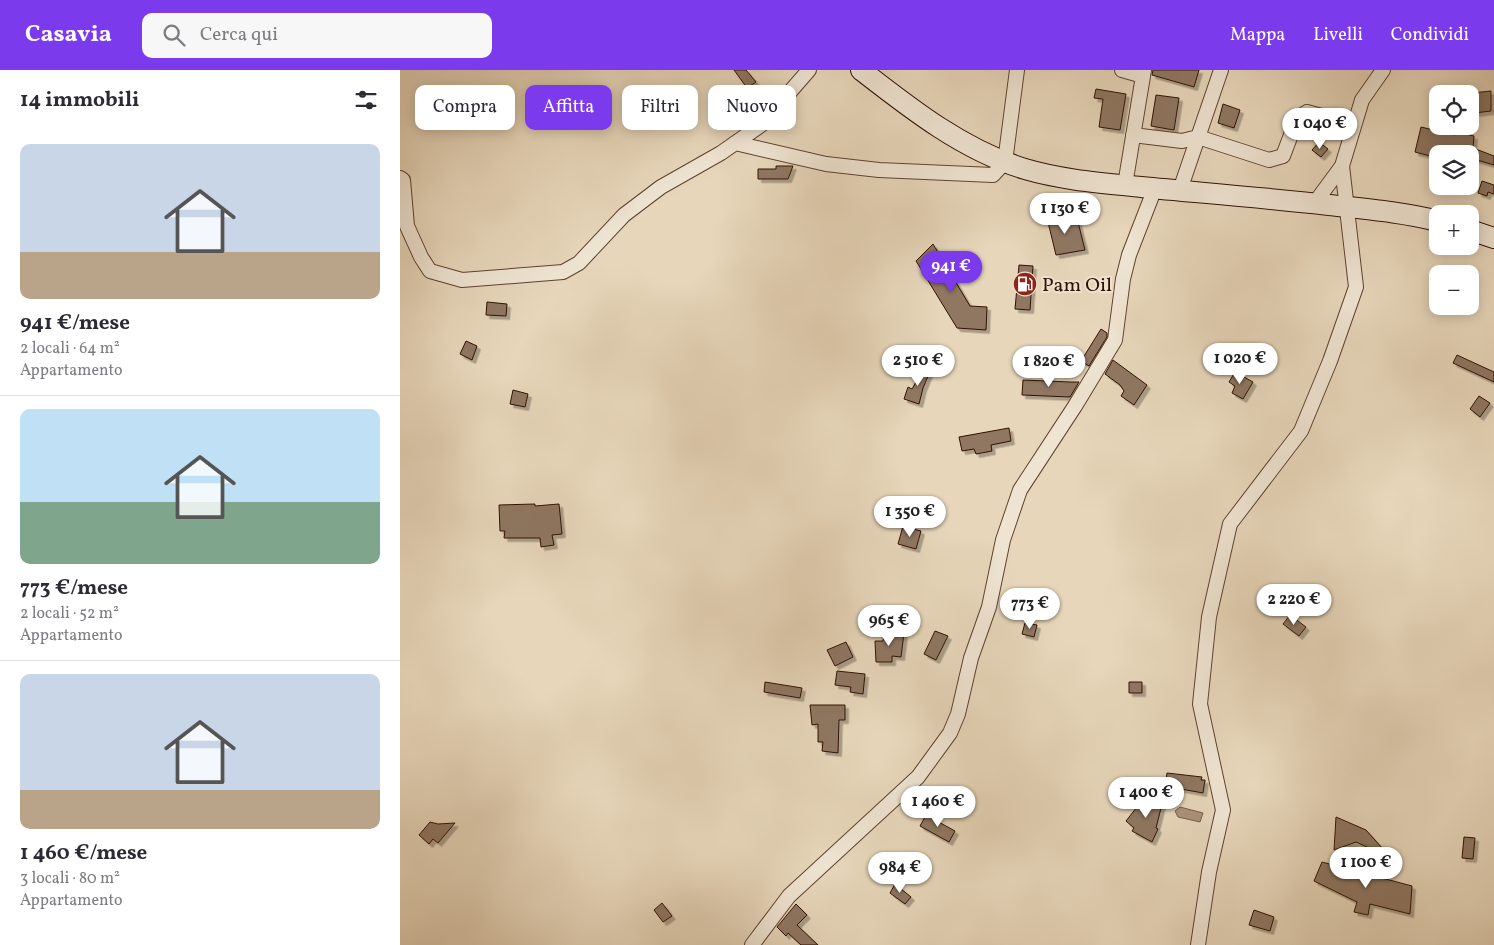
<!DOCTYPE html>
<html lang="it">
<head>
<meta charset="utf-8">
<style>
	:root { --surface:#fff; --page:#f7f7f7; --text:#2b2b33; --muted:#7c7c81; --line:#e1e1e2; --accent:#7c3aed }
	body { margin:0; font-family:Vollkorn,serif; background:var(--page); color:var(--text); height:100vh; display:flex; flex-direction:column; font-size:19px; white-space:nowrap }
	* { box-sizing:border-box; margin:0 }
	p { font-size:16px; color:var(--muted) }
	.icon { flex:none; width:28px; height:28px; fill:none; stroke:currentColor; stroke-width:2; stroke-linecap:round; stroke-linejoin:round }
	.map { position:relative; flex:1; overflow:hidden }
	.sheet { display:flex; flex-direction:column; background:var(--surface); width:400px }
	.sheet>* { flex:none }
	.hud { position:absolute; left:15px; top:15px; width:475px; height:45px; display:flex; gap:10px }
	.fabs { position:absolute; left:1029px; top:15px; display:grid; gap:10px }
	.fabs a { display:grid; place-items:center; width:50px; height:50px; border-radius:10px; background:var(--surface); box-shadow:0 2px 12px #0003; font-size:25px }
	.price { position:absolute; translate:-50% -42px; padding:0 11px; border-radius:18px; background:#fff; color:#222; font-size:16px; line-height:32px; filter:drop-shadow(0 1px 2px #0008) }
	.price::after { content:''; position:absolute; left:50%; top:30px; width:15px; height:11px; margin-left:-8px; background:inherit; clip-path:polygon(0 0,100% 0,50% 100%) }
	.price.on { background:var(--accent); color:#fff }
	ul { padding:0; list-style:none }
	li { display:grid; align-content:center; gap:10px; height:265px; padding:0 20px }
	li+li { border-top:1px solid var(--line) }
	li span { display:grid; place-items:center; height:155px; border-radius:10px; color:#555 }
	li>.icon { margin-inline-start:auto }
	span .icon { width:90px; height:90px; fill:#fffc; stroke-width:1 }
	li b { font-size:21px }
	h2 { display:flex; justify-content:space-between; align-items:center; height:60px; padding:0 20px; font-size:21px }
	.chip { padding:0 18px; border-radius:10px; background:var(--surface); box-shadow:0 2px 12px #0003; font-size:18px; line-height:45px }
	.chip.on { background:var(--accent); color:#fff }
	header { display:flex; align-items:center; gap:30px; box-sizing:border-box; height:70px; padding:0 25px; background:var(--accent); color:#fff }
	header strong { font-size:24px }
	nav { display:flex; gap:28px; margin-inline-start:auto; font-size:18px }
	.search { width:350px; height:45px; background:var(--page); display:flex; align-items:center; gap:12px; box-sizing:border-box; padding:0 18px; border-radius:10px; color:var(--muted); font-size:19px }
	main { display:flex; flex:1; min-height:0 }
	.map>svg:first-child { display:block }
	.water { fill:#a9937b; stroke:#795f4b }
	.building { fill:#8f7762; stroke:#301102; filter:url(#shadow) }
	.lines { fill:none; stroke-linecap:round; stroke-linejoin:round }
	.street-casing { stroke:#5e4230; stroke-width:16 }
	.secondary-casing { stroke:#301102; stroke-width:22 }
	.street { stroke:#efe4d2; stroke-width:14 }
	.secondary { stroke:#efe4d2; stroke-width:20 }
	.labels { text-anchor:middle; stroke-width:4; stroke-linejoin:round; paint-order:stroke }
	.poi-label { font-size:20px; fill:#301102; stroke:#efe4d2; text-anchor:start }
</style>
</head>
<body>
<header>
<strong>Casavia</strong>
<div class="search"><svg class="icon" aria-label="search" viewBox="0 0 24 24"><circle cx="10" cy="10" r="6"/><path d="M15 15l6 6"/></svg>Cerca qui</div>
<nav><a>Mappa</a><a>Livelli</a><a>Condividi</a></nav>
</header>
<main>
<section class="sheet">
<h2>14 immobili<svg class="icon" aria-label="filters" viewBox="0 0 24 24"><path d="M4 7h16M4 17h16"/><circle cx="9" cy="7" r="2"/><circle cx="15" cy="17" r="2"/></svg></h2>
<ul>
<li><span style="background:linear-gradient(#c9d6e8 70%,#b9a48a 0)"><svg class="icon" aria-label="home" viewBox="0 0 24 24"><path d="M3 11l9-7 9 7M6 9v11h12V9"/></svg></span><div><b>941 €/mese</b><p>2 locali · 64 m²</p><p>Appartamento</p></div></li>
<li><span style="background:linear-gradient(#bfe0f5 60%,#7fa58c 0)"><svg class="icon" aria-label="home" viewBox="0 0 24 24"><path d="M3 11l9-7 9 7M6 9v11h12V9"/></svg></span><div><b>773 €/mese</b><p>2 locali · 52 m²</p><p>Appartamento</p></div></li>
<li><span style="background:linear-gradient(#c9d6e8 75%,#b9a48a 0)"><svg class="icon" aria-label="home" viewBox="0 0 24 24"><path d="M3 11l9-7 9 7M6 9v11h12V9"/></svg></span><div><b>1 460 €/mese</b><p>3 locali · 80 m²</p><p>Appartamento</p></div></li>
</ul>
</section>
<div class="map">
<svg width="1094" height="875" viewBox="0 0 1094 875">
	<defs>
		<filter id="shadow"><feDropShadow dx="3.5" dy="3.5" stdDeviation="0" flood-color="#0004"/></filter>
	</defs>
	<rect width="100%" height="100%" fill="#e7d6ba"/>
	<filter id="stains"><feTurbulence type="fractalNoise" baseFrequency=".004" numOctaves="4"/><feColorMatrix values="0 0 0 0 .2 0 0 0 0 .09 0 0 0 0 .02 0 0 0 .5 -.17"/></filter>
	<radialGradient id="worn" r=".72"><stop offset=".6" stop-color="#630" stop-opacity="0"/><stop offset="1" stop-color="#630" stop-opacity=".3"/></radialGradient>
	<path class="water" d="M 780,737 L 803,743 L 800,752 L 778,747 L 775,741 Z"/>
	<path class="building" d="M 334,0 L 346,0 L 356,12 L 347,18 Z
		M 753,0 L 799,0 L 794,17 L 752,5 Z
		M 696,19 L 726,24 L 720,60 L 699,57 L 703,29 L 694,28 Z
		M 1091,21 L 1091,41 L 1074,43 L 1072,23 Z
		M 756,25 L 779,28 L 774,60 L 751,56 Z
		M 823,34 L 840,40 L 834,58 L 818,53 Z
		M 1021,57 L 1055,65 L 1056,62 L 1074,66 L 1073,78 L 1094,86 L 1094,95 L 1070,88 L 1070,84 L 1035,84 L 1034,87 L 1015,82 Z
		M 919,72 L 928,79 L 921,87 L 912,80 Z
		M 376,96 L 393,96 L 388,109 L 358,109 L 358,99 L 376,99 Z
		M 1082,111 L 1094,115 L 1094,124 L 1088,122 L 1087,126 L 1078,123 Z
		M 667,143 L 669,154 L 678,152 L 685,180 L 656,185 L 647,148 Z
		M 533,174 L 570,236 L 587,237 L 586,260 L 557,258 L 516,191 Z
		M 619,195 L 633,196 L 630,240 L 615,239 Z
		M 87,232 L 107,234 L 106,246 L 86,245 Z
		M 701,259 L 707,263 L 707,267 L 689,296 L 681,291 Z
		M 66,271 L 77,276 L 72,290 L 60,284 Z
		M 1057,285 L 1094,302 L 1094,312 L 1053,293 Z
		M 713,290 L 747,315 L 734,335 L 721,326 L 724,321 L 720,315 L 705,304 Z
		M 525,296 L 531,299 L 523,318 L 519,334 L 504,329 L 508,317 L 512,319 Z
		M 835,302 L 853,312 L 843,329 L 832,323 L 835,316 L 829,312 Z
		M 623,310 L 670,312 L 679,312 L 670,327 L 622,325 Z
		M 113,320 L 128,324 L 125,337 L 110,334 Z
		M 1079,326 L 1090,333 L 1080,347 L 1070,339 Z
		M 609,358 L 611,371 L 591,375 L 592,381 L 576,384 L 574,379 L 562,381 L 559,367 Z
		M 135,434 L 135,436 L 159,434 L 162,464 L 152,465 L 154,475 L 141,477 L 140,468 L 104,468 L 105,461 L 100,461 L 99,435 Z
		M 503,456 L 521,461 L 516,479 L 498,474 Z
		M 890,545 L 906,557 L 899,566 L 883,554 Z
		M 625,553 L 637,555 L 634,567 L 622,564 Z
		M 535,561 L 548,566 L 536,590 L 524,584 Z
		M 504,563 L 501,587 L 492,586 L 492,592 L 476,592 L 475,571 L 483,571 L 484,564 Z
		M 446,572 L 453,587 L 435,596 L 427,580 Z
		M 437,601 L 465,604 L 463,624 L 450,622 L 451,617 L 435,615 Z
		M 365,612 L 402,618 L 400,628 L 364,622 Z
		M 729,612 L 742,612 L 742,623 L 729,623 Z
		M 410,635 L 445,635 L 445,650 L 439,650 L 438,683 L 422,681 L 423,672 L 418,672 L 418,654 L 412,655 Z
		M 767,703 L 802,707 L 801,710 L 805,710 L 803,723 L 765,716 Z
		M 744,728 L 762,734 L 756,758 L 758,759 L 752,772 L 732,761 L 734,758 L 726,751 Z
		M 526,745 L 555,761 L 549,772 L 520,756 Z
		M 936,747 L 966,760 L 991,788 L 956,772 L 934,780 Z
		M 30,752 L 38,754 L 55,753 L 38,773 L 33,769 L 29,774 L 19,765 Z
		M 1064,767 L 1075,768 L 1073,789 L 1062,788 Z
		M 922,792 L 1012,816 L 1010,844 L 970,834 L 968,845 L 954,842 L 957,832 L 914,811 Z
		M 495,814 L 511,827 L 505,834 L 490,823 Z
		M 262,833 L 272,846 L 263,852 L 254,840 Z
		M 396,834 L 407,845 L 397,855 L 418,875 L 401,875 L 388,863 L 386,866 L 377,857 Z
		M 854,840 L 874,847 L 870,861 L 849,855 Z"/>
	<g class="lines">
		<g class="street-casing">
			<path id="street" d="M 722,0 L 743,6
				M 733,65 L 782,71 L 798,67 L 869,90 L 883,86 L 897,49 L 907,42 L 954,55
				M 335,73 L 426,94 L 479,100 L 593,105 L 605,92 L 617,0
				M 0,108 L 3,110 L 7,156 L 21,187 L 30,201 L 62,210 L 163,202 L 179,193 L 224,145 L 261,117 L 321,83 L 361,55 L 409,0
				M 725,115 L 744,0
				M 780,120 L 821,0
				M 914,134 L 942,96
				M 352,875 L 389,826 L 518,707 L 550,663 L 558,644 L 571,588 L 589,537 L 603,470 L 620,420 L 675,336 L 715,270 L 723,209 L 729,185 L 755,118
				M 798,875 L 809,802 L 823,740 L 800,634 L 809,547 L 830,454 L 901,361 L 930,291 L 956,217 L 942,96 L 962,30 L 983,0"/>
		</g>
		<g class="secondary-casing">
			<path id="secondary" d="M 461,0 C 511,39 563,80 625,99 C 662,110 703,113 741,117 C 804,123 866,128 929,135 C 965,139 1002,142 1038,151
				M 1070,160 L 1094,168"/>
		</g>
		<use href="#street" class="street"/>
		<use href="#secondary" class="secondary"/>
	</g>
	<defs>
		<g id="fuel-disc" transform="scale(1.25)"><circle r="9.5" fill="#8f2418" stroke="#efe4d2"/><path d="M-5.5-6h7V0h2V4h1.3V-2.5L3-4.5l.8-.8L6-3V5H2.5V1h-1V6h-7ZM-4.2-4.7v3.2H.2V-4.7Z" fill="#fff"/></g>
	</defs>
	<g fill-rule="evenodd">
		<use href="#fuel-disc" x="625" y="214"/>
	</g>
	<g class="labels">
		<g class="poi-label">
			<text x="642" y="221">Pam Oil</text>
		</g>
	</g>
	<rect width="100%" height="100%" filter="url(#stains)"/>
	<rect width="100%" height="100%" fill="url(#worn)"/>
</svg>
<div class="fabs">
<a><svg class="icon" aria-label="locate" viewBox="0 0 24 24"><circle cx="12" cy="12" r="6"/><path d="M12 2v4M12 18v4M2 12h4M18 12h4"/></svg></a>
<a><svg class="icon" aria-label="layers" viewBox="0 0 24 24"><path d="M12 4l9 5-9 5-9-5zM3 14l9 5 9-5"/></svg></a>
<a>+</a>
<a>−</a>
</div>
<b class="price" style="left:920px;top:80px">1 040 €</b>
<b class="price" style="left:665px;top:165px">1 130 €</b>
<b class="price on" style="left:551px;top:223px">941 €</b>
<b class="price" style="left:840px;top:315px">1 020 €</b>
<b class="price" style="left:518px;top:317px">2 510 €</b>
<b class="price" style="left:649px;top:318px">1 820 €</b>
<b class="price" style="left:510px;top:468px">1 350 €</b>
<b class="price" style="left:894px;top:556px">2 220 €</b>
<b class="price" style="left:630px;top:560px">773 €</b>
<b class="price" style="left:489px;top:577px">965 €</b>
<b class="price" style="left:746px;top:749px">1 400 €</b>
<b class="price" style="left:538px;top:758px">1 460 €</b>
<b class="price" style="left:966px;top:819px">1 100 €</b>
<b class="price" style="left:500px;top:824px">984 €</b>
<div class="hud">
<a class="chip">Compra</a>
<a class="chip on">Affitta</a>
<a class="chip">Filtri</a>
<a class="chip">Nuovo</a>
</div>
</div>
</main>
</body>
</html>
